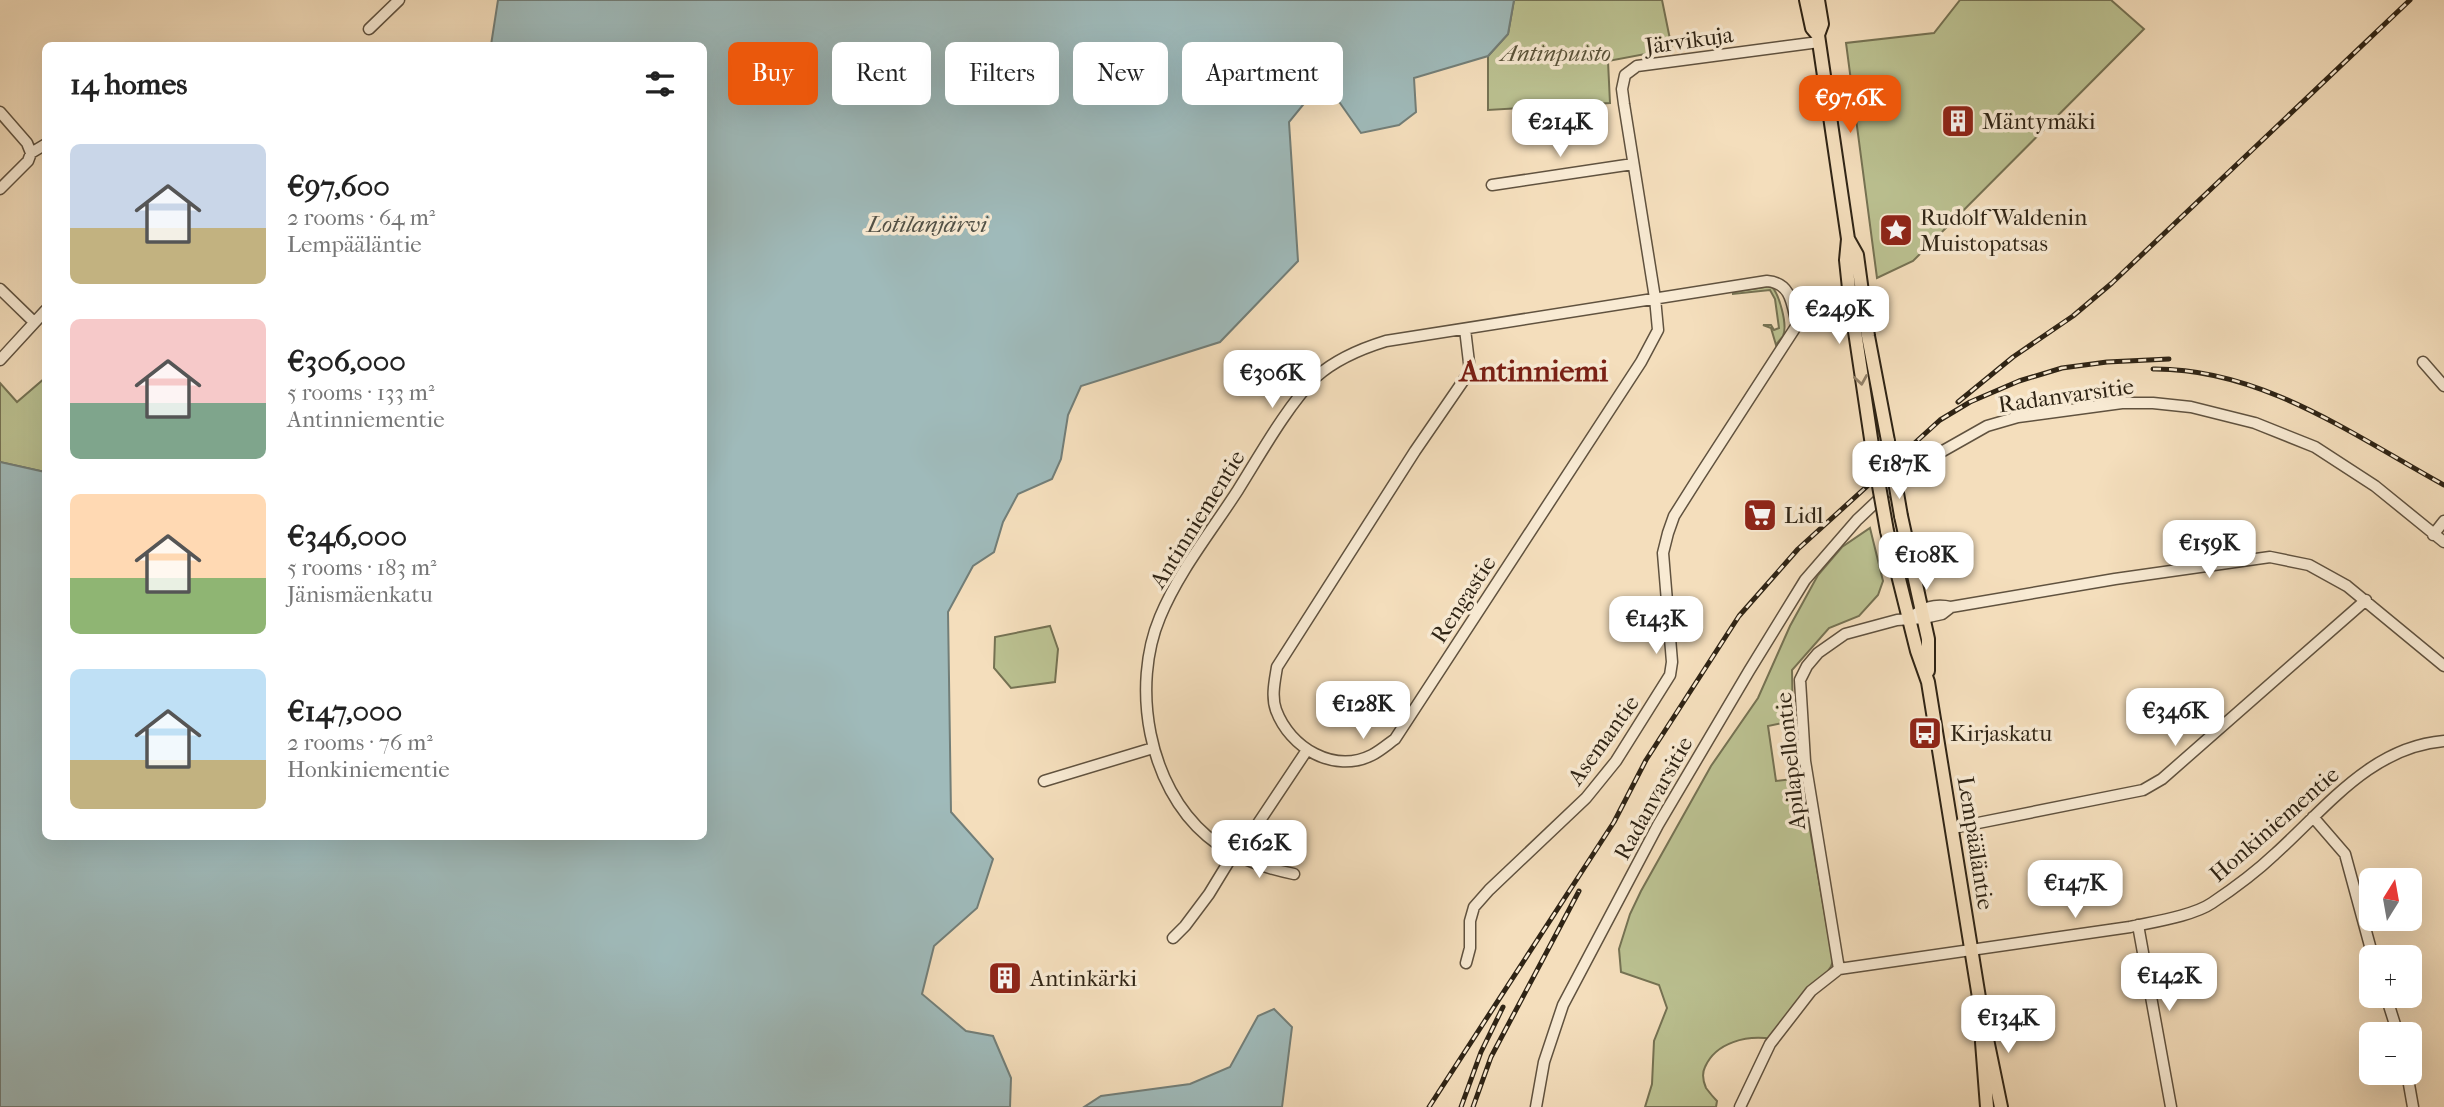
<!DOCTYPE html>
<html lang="en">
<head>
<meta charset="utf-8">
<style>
	:root { --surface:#fff; --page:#f2f2f2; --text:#222; --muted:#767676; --accent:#ea580c }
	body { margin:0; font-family:"IM FELL French Canon",serif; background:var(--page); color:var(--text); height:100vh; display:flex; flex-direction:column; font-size:26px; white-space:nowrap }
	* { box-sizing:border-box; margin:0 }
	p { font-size:23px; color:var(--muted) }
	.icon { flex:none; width:38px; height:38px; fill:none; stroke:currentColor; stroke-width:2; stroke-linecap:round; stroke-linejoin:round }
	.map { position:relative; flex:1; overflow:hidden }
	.details { position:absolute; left:42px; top:42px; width:665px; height:798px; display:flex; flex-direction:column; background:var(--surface); border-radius:10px; box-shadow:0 7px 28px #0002 }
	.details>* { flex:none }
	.top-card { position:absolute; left:728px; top:42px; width:665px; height:63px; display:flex; gap:14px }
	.needle { width:46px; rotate:11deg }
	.fabs { position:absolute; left:2359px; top:868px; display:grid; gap:14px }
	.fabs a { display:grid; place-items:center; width:63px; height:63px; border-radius:10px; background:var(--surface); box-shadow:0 7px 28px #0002; font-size:35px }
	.price { position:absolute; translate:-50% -60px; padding:0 16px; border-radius:14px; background:#fff; color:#222; font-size:23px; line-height:46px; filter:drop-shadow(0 2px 4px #0008) }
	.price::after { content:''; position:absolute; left:50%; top:42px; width:21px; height:16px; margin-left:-10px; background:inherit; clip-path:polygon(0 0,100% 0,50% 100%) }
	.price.on { background:var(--accent); color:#fff }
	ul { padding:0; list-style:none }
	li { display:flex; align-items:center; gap:21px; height:175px; padding:0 28px }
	li span { display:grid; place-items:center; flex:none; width:196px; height:140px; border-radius:10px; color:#555 }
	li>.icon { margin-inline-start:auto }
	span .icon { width:84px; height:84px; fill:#fffc; stroke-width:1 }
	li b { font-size:30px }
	h2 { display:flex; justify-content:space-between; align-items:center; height:84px; padding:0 28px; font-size:30px }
	.chip { padding:0 24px; border-radius:10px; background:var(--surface); box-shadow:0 7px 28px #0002; font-size:24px; line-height:63px }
	.chip.on { background:var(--accent); color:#fff }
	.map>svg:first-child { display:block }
	.green { fill:#bbc191; stroke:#757253; stroke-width:2 }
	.water { fill:#9fbaba; stroke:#727e78; stroke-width:2 }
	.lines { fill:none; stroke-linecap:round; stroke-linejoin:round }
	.minor-casing { stroke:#60523f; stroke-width:13 }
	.major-casing { stroke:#2f2415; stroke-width:16 }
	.minor { stroke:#f8ead3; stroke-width:10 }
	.major { stroke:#f4debc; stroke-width:12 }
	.rail-casing { stroke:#2f2415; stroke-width:5 }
	.rail { stroke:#f8ead3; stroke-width:2.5; stroke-dasharray:8; stroke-linecap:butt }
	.major-bridge-casing { stroke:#2f2415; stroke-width:16; stroke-linecap:butt }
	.major-bridge { stroke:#f4debc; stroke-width:12 }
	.oneway { stroke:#928168 }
	.labels { text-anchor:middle; stroke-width:7; stroke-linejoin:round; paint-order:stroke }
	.street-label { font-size:23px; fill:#2f2415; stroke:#f8ead3 }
	.park-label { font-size:23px; font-style:italic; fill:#59533a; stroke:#f8ead3 }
	.poi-label { font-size:23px; fill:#2f2415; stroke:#f8ead3; text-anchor:start }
	.water-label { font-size:24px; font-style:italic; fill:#515147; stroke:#f8ead3 }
	.district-label { font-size:30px; font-weight:bold; fill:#7a1f14; stroke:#f8ead3 }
</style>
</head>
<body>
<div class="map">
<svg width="2444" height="1107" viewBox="0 0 2444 1107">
	<rect width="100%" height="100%" fill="#f4debc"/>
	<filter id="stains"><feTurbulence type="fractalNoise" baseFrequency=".00286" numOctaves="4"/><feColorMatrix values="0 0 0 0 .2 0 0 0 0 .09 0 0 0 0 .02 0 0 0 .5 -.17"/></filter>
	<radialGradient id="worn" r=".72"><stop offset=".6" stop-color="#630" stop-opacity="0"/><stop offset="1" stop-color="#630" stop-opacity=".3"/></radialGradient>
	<path class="green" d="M 1514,0 L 1662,0 L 1672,49 L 1608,61 L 1610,103 L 1488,110 L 1488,56 L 1508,34 Z
		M 1960,0 L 2111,0 L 2144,29 L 1913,261 L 1877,278 L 1846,43 L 1934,33 Z
		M 1771,286 C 1779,293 1788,325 1783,336 C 1781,339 1778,342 1776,345 L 1771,328 L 1763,325 L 1771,325 L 1774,330 L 1779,328 L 1775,299 L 1770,290 L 1733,294 L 1733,292 Z
		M 45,378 L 45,472 L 0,462 L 0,383 L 17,402 Z
		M 1870,528 L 1883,581 L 1878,595 L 1859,616 L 1829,628 L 1792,670 L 1793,721 L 1768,726 L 1776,781 L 1801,778 L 1833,961 C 1830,975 1817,979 1808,989 C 1793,1004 1783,1022 1772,1039 C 1747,1035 1716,1042 1705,1067 C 1702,1073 1703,1081 1706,1088 C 1709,1092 1713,1097 1717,1101 L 1716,1107 L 1645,1107 L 1652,1084 L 1654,1041 L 1667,1008 L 1659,985 L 1621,972 L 1619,949 L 1630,914 L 1641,891 L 1711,766 L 1758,698 L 1790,626 L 1818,575 L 1842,547 Z
		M 1050,626 L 1058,649 L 1055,682 L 1011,688 L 994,668 L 995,637 Z"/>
	<path class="water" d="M 498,0 L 1514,0 L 1508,34 L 1488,56 L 1414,78 L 1416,112 L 1399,125 L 1361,133 L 1335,96 L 1311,95 L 1289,122 L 1298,261 L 1220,342 L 1081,386 L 1068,415 L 1061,459 L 1052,479 L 1018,494 L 1003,522 L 994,552 L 973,566 L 948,612 L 951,812 L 993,859 L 977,908 L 934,946 L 922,994 L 966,1031 L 993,1036 L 1011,1078 L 1010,1107 L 0,1107 L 0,462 L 45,472 L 46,836 L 704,836 L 704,46 L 491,45 Z
		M 1274,1009 L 1292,1027 L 1282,1107 L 1084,1107 L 1101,1096 L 1190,1084 L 1230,1067 L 1258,1016 Z"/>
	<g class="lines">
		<g class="minor-casing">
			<path id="minor" d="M 369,29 L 399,0
				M 0,112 L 27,143 L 31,153 L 28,161 L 0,189
				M 31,153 L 46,144
				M 1492,185 L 1633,164
				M 0,289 L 34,322
				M 1797,325 L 1858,310
				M 1812,325 L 1840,324 L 1853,322
				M 1465,329 L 1470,371 L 1415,451 L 1277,667 C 1275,680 1271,696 1276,710 C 1290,748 1334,774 1372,755 C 1380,751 1388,744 1395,739 L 1641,362 L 1658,330 L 1655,298 L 1624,104 L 1622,89 L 1625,75 L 1637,66 L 1819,42
				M 0,360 L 46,310
				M 2423,362 L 2444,386
				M 2433,535 L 2444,521
				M 1910,618 C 1923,608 1934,603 1951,607 L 2115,579 L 2270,557 L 2309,565 L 2347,586 L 2444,666
				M 1044,781 L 1153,748
				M 2313,817 L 2345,854 L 2373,957
				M 1953,828 L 2143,790 L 2162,779 L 2366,600
				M 1294,874 C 1264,868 1231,856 1207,836 C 1148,786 1131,686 1160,617 C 1179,571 1211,532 1238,490 C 1260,455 1287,406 1316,377 C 1336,359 1360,349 1386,341 L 1767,281 C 1792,283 1792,305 1797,325
				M 2138,925 L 2171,1107
				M 1173,938 L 1185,926 L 1209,894 L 1234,853 L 1253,831 L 1307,750
				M 1466,963 L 1470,948 L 1470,921 L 1474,907 L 1489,890 L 1586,798 L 1616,761 L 1670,675 L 1672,662 L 1663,553 L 1668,533 L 1674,516 L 1698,478 L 1797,325
				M 1839,969 L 1805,761 L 1800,680 L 1807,666 L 1818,653 L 1845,634 L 1897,620 L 1924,618 L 1942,614 L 1951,607
				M 2386,996 L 2398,1034
				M 2407,1073 L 2413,1107
				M 1536,1107 L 1544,1062 L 1563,1005 L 1658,825 L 1749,671 L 1805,580 L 1857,520 L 1911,469 L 1987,426 L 2018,417 L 2122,403 L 2153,403 L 2191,407 L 2255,423 L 2315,447 L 2375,486 L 2444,542
				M 1740,1107 L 1770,1044 L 1811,991 L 1839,969 L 2130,927 C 2152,922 2193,916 2212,903 C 2233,889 2256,872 2275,854 C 2326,808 2371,747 2444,741"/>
		</g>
		<g class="major-casing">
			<path id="major" d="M 1806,0 L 1812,28 L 1818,35 L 1848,239 L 1846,260 L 1850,298 L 1873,452
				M 1818,0 L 1822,24 L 1818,35
				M 1848,239 L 1857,255 L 1868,336 L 1888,441
				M 1901,516 L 1928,639 L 1928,671
				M 1887,531 L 1917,651 L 1928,682 L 1981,1010 L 2001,1107
				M 1982,1042 L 1987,1107"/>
		</g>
		<use href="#minor" class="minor"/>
		<use href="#major" class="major"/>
		<g class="rail-casing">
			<path id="rail" d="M 2153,369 C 2261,368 2353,435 2444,485
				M 1958,402 L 2013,357 L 2073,316 L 2112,283 L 2410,0
				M 1429,1107 L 1614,822 L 1646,760 L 1739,616 L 1798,549 L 1940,420 L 1970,402 L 2019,381 L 2062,368 L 2107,362 L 2169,359
				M 1461,1107 L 1481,1052 L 1503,1007
				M 1473,1107 L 1491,1057 L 1579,891"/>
		</g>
		<use href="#rail" class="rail"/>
		<g class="major-bridge-casing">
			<path id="major-bridge" d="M 1888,441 L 1901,516
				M 1873,452 L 1887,531"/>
		</g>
		<use href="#major-bridge" class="major-bridge"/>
	</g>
	<defs><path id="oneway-chevron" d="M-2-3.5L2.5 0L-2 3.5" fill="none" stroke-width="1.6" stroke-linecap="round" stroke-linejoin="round" transform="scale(1.75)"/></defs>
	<use class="oneway" href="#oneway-chevron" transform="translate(1861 380) rotate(81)"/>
	<defs>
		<g id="building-square" transform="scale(1.75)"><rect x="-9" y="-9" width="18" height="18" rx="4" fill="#8f2418" stroke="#f8ead3"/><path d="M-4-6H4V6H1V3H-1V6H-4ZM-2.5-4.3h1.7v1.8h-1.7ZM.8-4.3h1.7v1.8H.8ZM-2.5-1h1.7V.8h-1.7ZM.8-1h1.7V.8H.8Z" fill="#fff"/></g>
		<g id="sight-square" transform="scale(1.75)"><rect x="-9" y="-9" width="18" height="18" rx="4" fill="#8f2418" stroke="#f8ead3"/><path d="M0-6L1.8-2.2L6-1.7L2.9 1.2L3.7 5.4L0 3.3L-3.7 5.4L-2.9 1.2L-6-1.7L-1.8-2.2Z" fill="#fff"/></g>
		<g id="supermarket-square" transform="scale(1.75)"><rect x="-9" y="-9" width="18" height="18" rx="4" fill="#8f2418" stroke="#f8ead3"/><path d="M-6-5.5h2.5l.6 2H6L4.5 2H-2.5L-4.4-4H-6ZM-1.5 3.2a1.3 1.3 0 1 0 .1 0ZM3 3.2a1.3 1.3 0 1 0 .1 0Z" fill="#fff"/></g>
		<g id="bus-square" transform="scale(1.75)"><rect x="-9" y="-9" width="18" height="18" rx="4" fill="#8f2418" stroke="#f8ead3"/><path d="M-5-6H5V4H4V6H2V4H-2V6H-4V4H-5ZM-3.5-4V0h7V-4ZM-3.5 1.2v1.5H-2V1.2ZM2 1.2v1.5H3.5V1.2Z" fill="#fff"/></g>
	</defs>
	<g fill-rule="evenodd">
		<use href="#building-square" x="1958" y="121"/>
		<use href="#sight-square" x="1896" y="230"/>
		<use href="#supermarket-square" x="1760" y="515"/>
		<use href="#bus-square" x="1925" y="733"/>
		<use href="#building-square" x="1005" y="978"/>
	</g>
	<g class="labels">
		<g class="street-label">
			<text transform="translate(1689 40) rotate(-8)" y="8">Järvikuja</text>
			<text transform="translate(2066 395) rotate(-8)" y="8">Radanvarsitie</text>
			<text transform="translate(1197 519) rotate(-58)" y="8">Antinniementie</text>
			<text transform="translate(1463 599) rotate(-57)" y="8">Rengastie</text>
			<text transform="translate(1603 740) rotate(-54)" y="8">Asemantie</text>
			<text transform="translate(1790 761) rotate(-96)" y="8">Apilapellontie</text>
			<text transform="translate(1653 798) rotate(-61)" y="8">Radanvarsitie</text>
			<text transform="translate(2274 824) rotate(-41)" y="8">Honkiniementie</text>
			<text transform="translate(1976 843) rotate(81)" y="8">Lempääläntie</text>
		</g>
		<g class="park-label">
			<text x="1556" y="61">Antinpuisto</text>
		</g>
		<g class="poi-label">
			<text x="1982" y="129">Mäntymäki</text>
			<text x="1920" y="225">Rudolf Waldenin<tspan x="1920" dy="26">Muistopatsas</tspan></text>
			<text x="1784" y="523">Lidl</text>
			<text x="1950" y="741">Kirjaskatu</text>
			<text x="1030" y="986">Antinkärki</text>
		</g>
		<g class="water-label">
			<text x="927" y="232">Lotilanjärvi</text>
		</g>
		<g class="district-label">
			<text x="1534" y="381">Antinniemi</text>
		</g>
	</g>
	<rect width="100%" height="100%" filter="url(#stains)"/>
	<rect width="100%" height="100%" fill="url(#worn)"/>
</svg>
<div class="fabs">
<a><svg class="needle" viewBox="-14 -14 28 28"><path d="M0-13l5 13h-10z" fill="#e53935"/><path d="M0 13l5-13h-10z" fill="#767676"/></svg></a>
<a>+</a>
<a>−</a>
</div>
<b class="price on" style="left:1850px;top:135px">€97.6K</b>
<b class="price" style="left:1560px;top:159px">€214K</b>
<b class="price" style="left:1839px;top:346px">€249K</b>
<b class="price" style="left:1272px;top:410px">€306K</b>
<b class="price" style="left:1899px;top:501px">€187K</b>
<b class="price" style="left:2209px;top:580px">€159K</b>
<b class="price" style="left:1926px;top:592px">€108K</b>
<b class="price" style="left:1656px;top:656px">€143K</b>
<b class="price" style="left:1363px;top:741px">€128K</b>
<b class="price" style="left:2175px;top:748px">€346K</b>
<b class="price" style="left:1259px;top:880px">€162K</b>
<b class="price" style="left:2075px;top:920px">€147K</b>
<b class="price" style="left:2169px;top:1013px">€142K</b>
<b class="price" style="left:2008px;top:1055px">€134K</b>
<div class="top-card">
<a class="chip on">Buy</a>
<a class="chip">Rent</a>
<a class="chip">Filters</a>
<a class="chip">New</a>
<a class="chip">Apartment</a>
</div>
<section class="details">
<h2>14 homes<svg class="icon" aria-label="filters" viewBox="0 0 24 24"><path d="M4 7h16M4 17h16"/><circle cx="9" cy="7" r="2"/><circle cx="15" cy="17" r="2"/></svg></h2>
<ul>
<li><span style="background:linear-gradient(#c9d6e8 60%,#c2b280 0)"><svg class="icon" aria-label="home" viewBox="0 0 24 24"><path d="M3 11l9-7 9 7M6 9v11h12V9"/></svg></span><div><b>€97,600</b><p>2 rooms · 64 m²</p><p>Lempääläntie</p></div></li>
<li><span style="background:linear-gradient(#f6c9c9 60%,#7fa58c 0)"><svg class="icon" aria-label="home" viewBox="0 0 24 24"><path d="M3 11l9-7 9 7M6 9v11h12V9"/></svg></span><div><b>€306,000</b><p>5 rooms · 133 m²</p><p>Antinniementie</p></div></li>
<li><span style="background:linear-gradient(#ffd9b3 60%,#8fb573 0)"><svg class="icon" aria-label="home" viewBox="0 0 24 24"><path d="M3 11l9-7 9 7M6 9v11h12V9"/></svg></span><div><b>€346,000</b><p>5 rooms · 183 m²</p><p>Jänismäenkatu</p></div></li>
<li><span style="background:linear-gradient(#bfe0f5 65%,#c2b280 0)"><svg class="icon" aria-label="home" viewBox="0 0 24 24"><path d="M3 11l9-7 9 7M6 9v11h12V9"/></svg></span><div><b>€147,000</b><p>2 rooms · 76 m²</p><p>Honkiniementie</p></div></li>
</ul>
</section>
</div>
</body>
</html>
